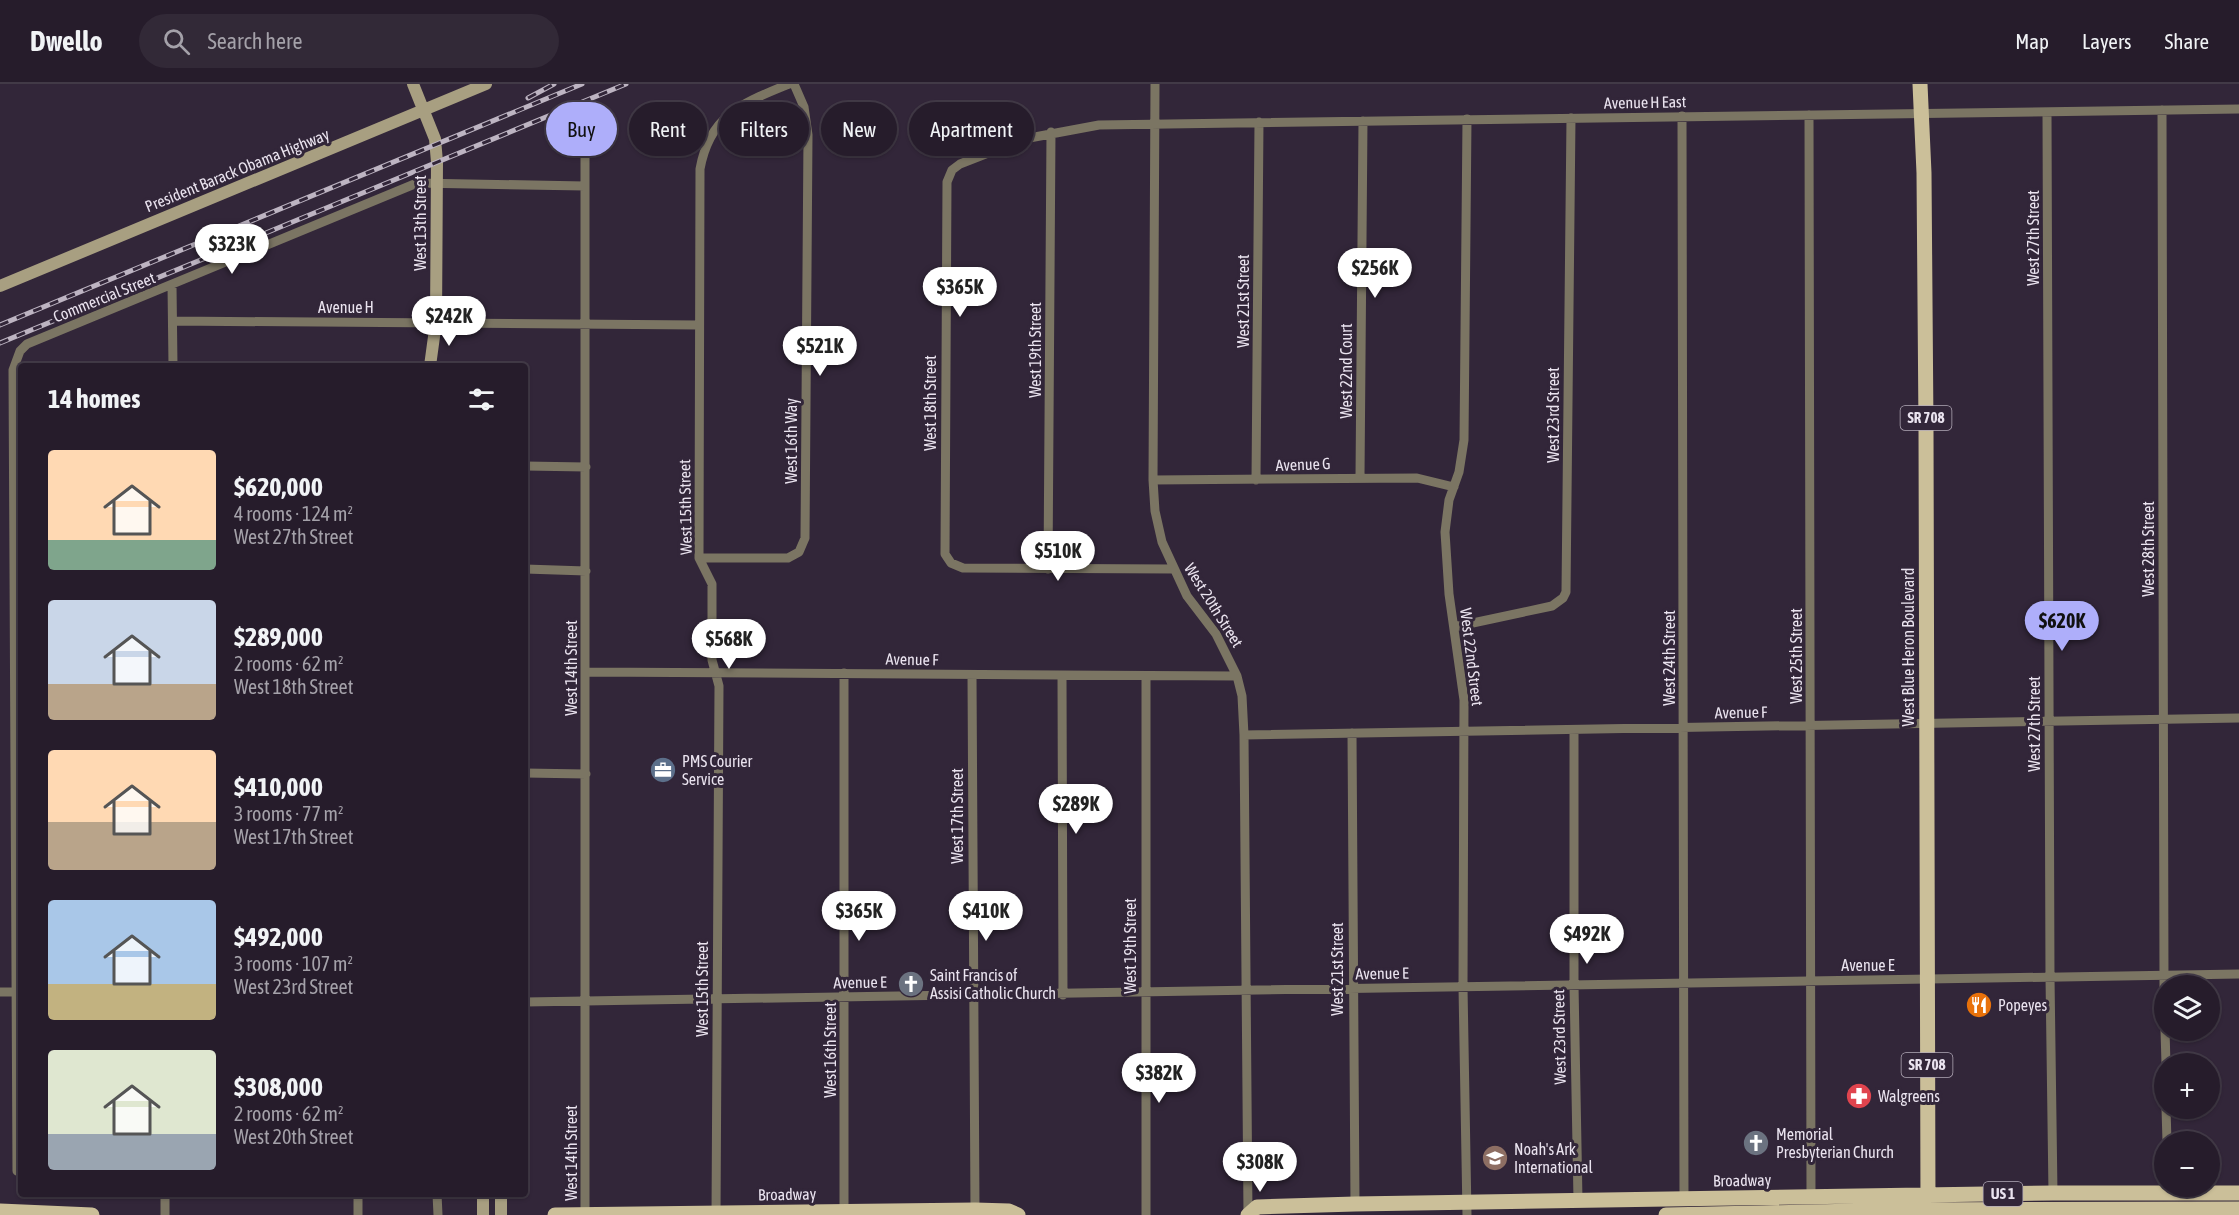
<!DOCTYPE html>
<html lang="en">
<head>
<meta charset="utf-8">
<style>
	:root { --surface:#261c2b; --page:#322937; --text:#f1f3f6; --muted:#a4a1a9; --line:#423a47; --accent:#aeaefa }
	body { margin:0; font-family:"Asap Condensed",sans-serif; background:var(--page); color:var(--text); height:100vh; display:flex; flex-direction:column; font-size:22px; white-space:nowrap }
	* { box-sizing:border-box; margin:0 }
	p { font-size:20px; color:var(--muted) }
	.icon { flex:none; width:33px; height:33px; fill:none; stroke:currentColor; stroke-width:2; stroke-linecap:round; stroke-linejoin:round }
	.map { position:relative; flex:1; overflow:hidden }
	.details { position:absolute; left:18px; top:279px; width:510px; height:834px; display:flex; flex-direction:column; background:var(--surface); border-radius:6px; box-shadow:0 2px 4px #0004,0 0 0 2px var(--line) }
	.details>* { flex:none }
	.banner { position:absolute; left:546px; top:18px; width:570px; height:54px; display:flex; gap:12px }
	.controls { position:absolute; left:2154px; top:891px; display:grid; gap:12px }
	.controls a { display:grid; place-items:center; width:66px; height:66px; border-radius:50%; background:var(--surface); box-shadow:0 2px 4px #0004,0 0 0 2px var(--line); font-size:30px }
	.price { position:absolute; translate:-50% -51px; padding:0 14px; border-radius:21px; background:#fff; color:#222; font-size:20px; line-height:39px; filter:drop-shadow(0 2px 3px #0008) }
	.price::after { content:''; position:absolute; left:50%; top:36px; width:18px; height:14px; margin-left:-9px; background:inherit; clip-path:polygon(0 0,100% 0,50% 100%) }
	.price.on { background:var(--accent); color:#111 }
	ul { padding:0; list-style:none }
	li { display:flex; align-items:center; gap:18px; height:150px; padding:0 30px }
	li span { display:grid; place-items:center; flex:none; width:168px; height:120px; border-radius:6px; color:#555 }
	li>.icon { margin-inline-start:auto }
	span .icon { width:72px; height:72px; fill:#fffc; stroke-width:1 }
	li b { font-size:26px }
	h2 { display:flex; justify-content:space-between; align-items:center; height:72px; padding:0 30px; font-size:26px }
	.pill { padding:0 21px; border-radius:27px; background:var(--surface); box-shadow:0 2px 4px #0004,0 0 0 2px var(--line); font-size:21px; line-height:54px }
	.pill.on { background:var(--accent); color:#111 }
	header { display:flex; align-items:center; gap:36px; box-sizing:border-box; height:84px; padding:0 30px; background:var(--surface); border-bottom:2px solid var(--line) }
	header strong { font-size:28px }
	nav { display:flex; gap:33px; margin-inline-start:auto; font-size:21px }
	.search { width:420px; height:54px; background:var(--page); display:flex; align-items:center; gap:15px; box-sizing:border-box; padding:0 21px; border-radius:33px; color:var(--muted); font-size:22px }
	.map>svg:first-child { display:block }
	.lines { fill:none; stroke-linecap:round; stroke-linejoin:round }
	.street { stroke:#7b7563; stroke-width:9 }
	.secondary { stroke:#a89f81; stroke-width:12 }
	.primary { stroke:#cbbf99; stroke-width:15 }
	.rail-casing { stroke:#bdb4c2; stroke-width:5 }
	.rail { stroke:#322639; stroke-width:3; stroke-dasharray:9; stroke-linecap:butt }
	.labels { text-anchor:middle; stroke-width:6; stroke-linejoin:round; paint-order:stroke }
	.shield { fill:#322639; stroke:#b3aab8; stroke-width:1.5 }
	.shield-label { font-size:15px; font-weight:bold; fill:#eae3ef }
	.street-label { font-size:16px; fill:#eae3ef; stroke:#322639 }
	.poi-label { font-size:16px; fill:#eae3ef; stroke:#322639; text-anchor:start }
</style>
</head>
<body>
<header>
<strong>Dwello</strong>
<div class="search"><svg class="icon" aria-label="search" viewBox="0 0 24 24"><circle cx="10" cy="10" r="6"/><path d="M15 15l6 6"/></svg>Search here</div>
<nav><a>Map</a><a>Layers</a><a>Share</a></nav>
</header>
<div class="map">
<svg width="2239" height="1131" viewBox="0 0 2239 1131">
	<rect width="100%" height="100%" fill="#322639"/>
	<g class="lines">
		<path class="street" d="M 1155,0 L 1153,396 L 1155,427 L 1162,458 L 1187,512 L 1216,550 L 1237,592 L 1242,612 L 1244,651 L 1248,1131
			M 2162,26 L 2164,903
			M 2047,28 L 2050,893 L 2053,1109
			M 1809,31 L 1811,1112
			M 1682,32 L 1684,1115
			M 1467,35 L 1464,356 L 1459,388 L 1449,416 L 1445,448 L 1449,510 L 1464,616 L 1463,903 L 1467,1131
			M 585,36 L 585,1131
			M 172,201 L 173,282
			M 173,237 L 699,241
			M 525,382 L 586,383
			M 1360,393 L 1363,37
			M 1153,396 L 1417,394 L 1454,403
			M 1256,396 L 1259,38
			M 699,474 L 788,474 L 799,468 L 805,454 L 808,51 L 804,23 L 794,0
			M 525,485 L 586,487
			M 1048,485 L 1051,48
			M 1174,485 L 963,484 L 951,479 L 945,470 L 947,98 L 952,86 L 960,80 L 1024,55 L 1099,41 L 2239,25
			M 1454,543 L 1552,522 L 1563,514 L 1566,508 L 1571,34
			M 586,588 L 1237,592
			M 844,589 L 844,1127
			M 972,591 L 975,1126
			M 1062,592 L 1063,911
			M 1146,592 L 1146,1131
			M 1574,646 L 1574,901 L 1578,1116
			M 1352,649 L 1355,1120
			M 1244,651 L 2239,634
			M 525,689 L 586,690
			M 0,908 L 21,908
			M 525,918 L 2239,890
			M 2165,946 L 2166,980
			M 2166,1024 L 2167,1058
			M 17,1087 L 13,286 L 20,267 L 27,260 L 417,99 L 585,102
			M 437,1110 L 438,1131
			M 165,1131 L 165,1110
			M 358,1131 L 358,1110
			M 716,1131 L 719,602 L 712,576 L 712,500 L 699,474 L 700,85 C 710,30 743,19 789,0"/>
		<path class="secondary" d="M 413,0 L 435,55 L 437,78 L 436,238 L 430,282
			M 0,202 L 486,0
			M 501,1110 L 501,1131
			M 483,1131 L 483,1110"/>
		<path class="primary" d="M 1920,0 L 1924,89 L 1926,344 L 1928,1126
			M 0,1127 L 92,1131
			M 555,1131 L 975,1126 L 1009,1127 L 1018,1131
			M 1248,1131 L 1257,1123 L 1355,1120 L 2053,1109 L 2239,1109
			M 1666,1131 L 1904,1126 L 2239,1125"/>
		<g class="rail-casing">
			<path id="rail" d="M 528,14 L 554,0
				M 0,241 L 582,0
				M 0,259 L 626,0"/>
		</g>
		<use href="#rail" class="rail"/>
	</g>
	<defs>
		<g id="office-disc" transform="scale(1.35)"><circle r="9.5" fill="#5c6f8a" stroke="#322639"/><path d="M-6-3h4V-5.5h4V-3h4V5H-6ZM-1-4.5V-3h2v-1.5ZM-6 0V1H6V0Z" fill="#fff"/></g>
		<g id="church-disc" transform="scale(1.35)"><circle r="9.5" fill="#6b7280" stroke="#322639"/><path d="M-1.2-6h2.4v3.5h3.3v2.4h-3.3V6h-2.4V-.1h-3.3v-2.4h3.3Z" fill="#fff"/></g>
		<g id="restaurant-disc" transform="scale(1.35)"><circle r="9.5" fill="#e8710a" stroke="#322639"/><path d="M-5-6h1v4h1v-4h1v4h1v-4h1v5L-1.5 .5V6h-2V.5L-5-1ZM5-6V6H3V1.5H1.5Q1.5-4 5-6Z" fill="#fff"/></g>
		<g id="pharmacy-disc" transform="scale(1.35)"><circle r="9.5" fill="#e0444e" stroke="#322639"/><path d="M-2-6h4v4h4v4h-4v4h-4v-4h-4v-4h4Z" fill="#fff"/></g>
		<g id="school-disc" transform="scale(1.35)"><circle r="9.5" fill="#8d6e63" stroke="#322639"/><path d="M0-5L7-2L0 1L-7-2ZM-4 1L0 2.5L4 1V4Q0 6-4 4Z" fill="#fff"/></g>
	</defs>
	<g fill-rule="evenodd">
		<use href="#office-disc" x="663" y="686"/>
		<use href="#church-disc" x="911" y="900"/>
		<use href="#restaurant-disc" x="1979" y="921"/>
		<use href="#pharmacy-disc" x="1859" y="1012"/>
		<use href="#church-disc" x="1756" y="1059"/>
		<use href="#school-disc" x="1495" y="1074"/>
	</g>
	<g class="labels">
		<g class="shield">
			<rect x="1900.5" y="322" width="51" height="24" rx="4.5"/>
			<rect x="1901.5" y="969" width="51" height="24" rx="4.5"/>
			<rect x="1983.5" y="1098" width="39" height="24" rx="4.5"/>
		</g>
		<g class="shield-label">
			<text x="1926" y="339">SR 708</text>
			<text x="1927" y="986">SR 708</text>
			<text x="2003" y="1115">US 1</text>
		</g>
		<g class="street-label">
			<text transform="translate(1645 18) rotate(-1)" y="6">Avenue H East</text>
			<text transform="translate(237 86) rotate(-22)" y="6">President Barack Obama Highway</text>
			<text transform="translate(420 139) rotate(-90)" y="6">West 13th Street</text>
			<text transform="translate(2033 154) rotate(-90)" y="6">West 27th Street</text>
			<text transform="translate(104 213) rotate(-22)" y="6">Commercial Street</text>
			<text transform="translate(1243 217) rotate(-90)" y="6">West 21st Street</text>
			<text x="346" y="229">Avenue H</text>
			<text transform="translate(1035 266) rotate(-90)" y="6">West 19th Street</text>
			<text transform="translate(1346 287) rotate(-90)" y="6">West 22nd Court</text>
			<text transform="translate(930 319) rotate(-90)" y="6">West 18th Street</text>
			<text transform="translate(1553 331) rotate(-90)" y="6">West 23rd Street</text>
			<text transform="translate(791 357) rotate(-90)" y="6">West 16th Way</text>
			<text transform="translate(1303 380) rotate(-2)" y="6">Avenue G</text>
			<text transform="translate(685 423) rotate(-91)" y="6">West 15th Street</text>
			<text transform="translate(2148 465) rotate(-90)" y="6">West 28th Street</text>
			<text transform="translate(1214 521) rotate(58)" y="6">West 20th Street</text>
			<text transform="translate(1908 563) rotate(-90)" y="6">West Blue Heron Boulevard</text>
			<text transform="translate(1796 572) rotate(-90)" y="6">West 25th Street</text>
			<text transform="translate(1472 573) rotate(83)" y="6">West 22nd Street</text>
			<text transform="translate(1669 574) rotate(-90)" y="6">West 24th Street</text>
			<text transform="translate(912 575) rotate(1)" y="6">Avenue F</text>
			<text transform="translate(571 584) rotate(-90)" y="6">West 14th Street</text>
			<text transform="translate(1741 628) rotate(-1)" y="6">Avenue F</text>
			<text transform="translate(2034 640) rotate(-90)" y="6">West 27th Street</text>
			<text transform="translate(957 732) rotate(-90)" y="6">West 17th Street</text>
			<text transform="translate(1130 862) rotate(-90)" y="6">West 19th Street</text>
			<text x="1868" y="887">Avenue E</text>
			<text transform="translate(1337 885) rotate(-90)" y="6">West 21st Street</text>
			<text transform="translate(1382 889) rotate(-1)" y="6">Avenue E</text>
			<text transform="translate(860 898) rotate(-1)" y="6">Avenue E</text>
			<text transform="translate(702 905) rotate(-90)" y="6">West 15th Street</text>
			<text transform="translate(1559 953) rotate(-91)" y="6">West 23rd Street</text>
			<text transform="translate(830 966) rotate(-90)" y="6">West 16th Street</text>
			<text transform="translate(571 1069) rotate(-90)" y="6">West 14th Street</text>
			<text transform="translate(1742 1096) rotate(-1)" y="6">Broadway</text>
			<text transform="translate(787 1110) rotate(-1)" y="6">Broadway</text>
		</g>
		<g class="poi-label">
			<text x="682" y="683">PMS Courier<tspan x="682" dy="18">Service</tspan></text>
			<text x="930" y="897">Saint Francis of<tspan x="930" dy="18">Assisi Catholic Church</tspan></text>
			<text x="1998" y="927">Popeyes</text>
			<text x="1878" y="1018">Walgreens</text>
			<text x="1776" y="1056">Memorial<tspan x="1776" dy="18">Presbyterian Church</tspan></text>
			<text x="1514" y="1071">Noah's Ark<tspan x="1514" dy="18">International</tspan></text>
		</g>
	</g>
</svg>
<div class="controls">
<a><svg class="icon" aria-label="layers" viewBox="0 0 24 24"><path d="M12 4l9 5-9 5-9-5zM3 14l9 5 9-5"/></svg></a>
<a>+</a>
<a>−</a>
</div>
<b class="price" style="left:232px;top:191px">$323K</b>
<b class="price" style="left:1375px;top:215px">$256K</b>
<b class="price" style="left:960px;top:234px">$365K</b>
<b class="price" style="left:449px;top:263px">$242K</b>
<b class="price" style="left:820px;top:293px">$521K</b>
<b class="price" style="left:1058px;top:498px">$510K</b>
<b class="price on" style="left:2062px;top:568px">$620K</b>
<b class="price" style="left:729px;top:586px">$568K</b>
<b class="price" style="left:1076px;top:751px">$289K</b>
<b class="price" style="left:859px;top:858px">$365K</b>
<b class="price" style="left:986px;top:858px">$410K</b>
<b class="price" style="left:1587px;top:881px">$492K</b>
<b class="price" style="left:1159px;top:1020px">$382K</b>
<b class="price" style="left:1260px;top:1109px">$308K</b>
<div class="banner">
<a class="pill on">Buy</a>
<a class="pill">Rent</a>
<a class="pill">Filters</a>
<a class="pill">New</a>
<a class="pill">Apartment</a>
</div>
<section class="details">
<h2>14 homes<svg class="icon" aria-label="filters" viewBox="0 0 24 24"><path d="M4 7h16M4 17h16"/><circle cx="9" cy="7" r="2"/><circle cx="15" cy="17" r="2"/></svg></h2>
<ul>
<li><span style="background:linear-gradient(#ffd9b3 75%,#7fa58c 0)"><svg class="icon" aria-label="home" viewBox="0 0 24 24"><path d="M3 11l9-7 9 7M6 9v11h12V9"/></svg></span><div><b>$620,000</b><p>4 rooms · 124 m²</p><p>West 27th Street</p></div></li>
<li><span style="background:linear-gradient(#c9d6e8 70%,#b9a48a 0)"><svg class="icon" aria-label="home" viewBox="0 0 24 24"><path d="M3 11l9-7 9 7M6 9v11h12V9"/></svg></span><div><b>$289,000</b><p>2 rooms · 62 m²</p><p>West 18th Street</p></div></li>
<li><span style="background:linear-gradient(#ffd9b3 60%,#b9a48a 0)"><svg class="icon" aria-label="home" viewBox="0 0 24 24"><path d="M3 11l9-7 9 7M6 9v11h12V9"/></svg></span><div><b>$410,000</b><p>3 rooms · 77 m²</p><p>West 17th Street</p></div></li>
<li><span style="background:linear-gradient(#a9c7e8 70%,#c2b280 0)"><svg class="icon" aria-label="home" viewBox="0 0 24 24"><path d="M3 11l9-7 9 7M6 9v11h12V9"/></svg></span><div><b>$492,000</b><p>3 rooms · 107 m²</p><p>West 23rd Street</p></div></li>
<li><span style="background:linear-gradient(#dfe7d0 70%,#9aa5b1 0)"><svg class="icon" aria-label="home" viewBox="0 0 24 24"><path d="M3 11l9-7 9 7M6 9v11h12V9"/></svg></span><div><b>$308,000</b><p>2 rooms · 62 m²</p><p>West 20th Street</p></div></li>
</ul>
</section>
</div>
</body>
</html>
